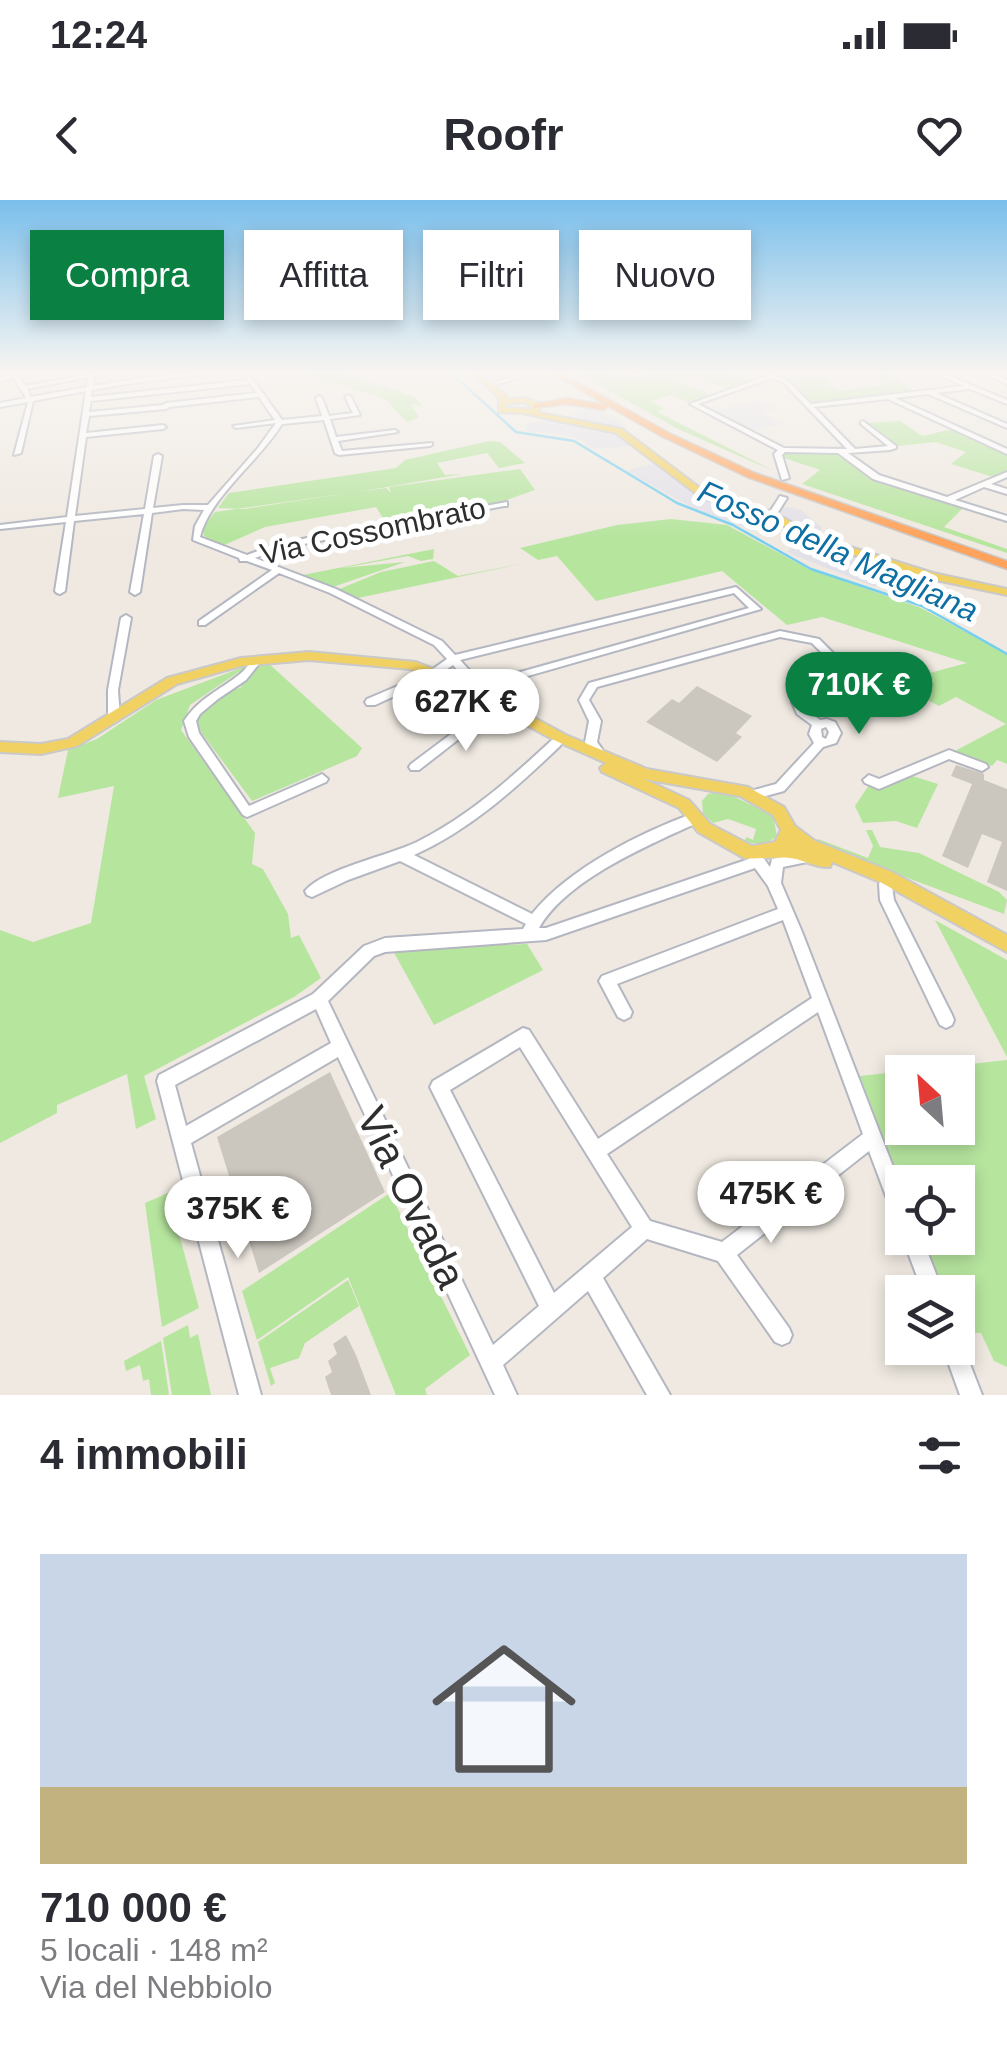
<!DOCTYPE html>
<html lang="it">
<head>
<meta charset="utf-8">
<style>
	:root { --surface:#fff; --page:#f2f2f3; --text:#2b2b33; --muted:#7c7c81; --accent:#0b8043 }
	body { margin:0; font-family:Arial,sans-serif; background:var(--page); color:var(--text); height:100vh; display:flex; flex-direction:column; font-size:38px; white-space:nowrap }
	* { box-sizing:border-box; margin:0 }
	p { font-size:32px; color:var(--muted) }
	.icon { flex:none; width:55px; height:55px; fill:none; stroke:currentColor; stroke-width:2; stroke-linecap:round; stroke-linejoin:round }
	.map { position:relative; height:1195px; overflow:hidden }
	.panel { display:flex; flex-direction:column; background:var(--surface); flex:1 }
	.panel>* { flex:none }
	.top-card { position:absolute; left:30px; top:30px; width:948px; height:90px; display:flex; gap:20px }
	.needle { width:65px; rotate:334deg }
	.tools { position:absolute; left:885px; top:855px; display:grid; gap:20px }
	.tools a { display:grid; place-items:center; width:90px; height:90px; border-radius:0px; background:var(--surface); box-shadow:0 5px 15px #0003; font-size:50px }
	.price { position:absolute; translate:-50% -85px; padding:0 22px; border-radius:35px; background:#fff; color:#222; font-size:32px; line-height:65px; filter:drop-shadow(0 2px 5px #0008) }
	.price::after { content:''; position:absolute; left:50%; top:60px; width:30px; height:22px; margin-left:-15px; background:inherit; clip-path:polygon(0 0,100% 0,50% 100%) }
	.price.on { background:var(--accent); color:#fff }
	ul { padding:0; list-style:none }
	li { display:grid; align-content:center; gap:20px; height:530px; padding:0 40px }
	li span { display:grid; place-items:center; height:310px; border-radius:0px; color:#555 }
	li>.icon { margin-inline-start:auto }
	span .icon { width:180px; height:180px; fill:#fffc; stroke-width:1 }
	li b { font-size:42px }
	h2 { display:flex; justify-content:space-between; align-items:center; height:120px; padding:0 40px; font-size:42px }
	.chip { padding:0 35px; border-radius:0px; background:var(--surface); box-shadow:0 5px 15px #0003; font-size:35px; line-height:90px }
	.chip.on { background:var(--accent); color:#fff }
	.status { display:flex; justify-content:space-between; align-items:center; height:70px; padding:0 50px; background:var(--surface); direction:ltr }
	.status svg { height:28px; fill:currentColor }
	header { display:flex; justify-content:space-between; align-items:center; height:130px; padding:0 40px; background:var(--surface); font-size:45px; font-weight:600 }
	.map>svg:first-child { display:block }
	.industrial { fill:#e3e1e8 }
	.green { fill:#b6e59e; fill-rule:evenodd }
	.lines { fill:none; stroke-linecap:round; stroke-linejoin:round }
	.stream { stroke:#75cff0; stroke-width:2.5 }
	.building { fill:#cbc7bf }
	.minor-casing { stroke:#b4b7c1; stroke-width:4 }
	.major-casing { stroke:#c9c9c9; stroke-width:4 }
	.highway-casing { stroke:#c9c9c9; stroke-width:3 }
	.minor { fill:#fff; fill-rule:evenodd }
	.major { fill:#f2d163; fill-rule:evenodd }
	.highway { fill:#ffa35c; fill-rule:evenodd }
	.labels { text-anchor:middle; stroke-width:10; stroke-linejoin:round; paint-order:stroke }
	.far-street-label { font-size:30px; fill:#2e2e2e; stroke:#fff }
	.far-water-label { font-size:32px; font-style:italic; fill:#0d6fa3; stroke:#fff }
	.near-street-label { font-size:42px; fill:#2e2e2e; stroke:#fff }
</style>
</head>
<body>
<div class="status"><b>12:24</b><svg viewBox="0 0 49 12"><path d="M0 12V9h3v3zM5 12V6h3v6zM10 12V3h3v9zM15 12V0h3v12zM26 1h20v11H26zM47 4h2v5h-2z"/></svg></div>
<header><svg class="icon" aria-label="back" viewBox="0 0 24 24"><path d="M15 5l-7 7 7 7"/></svg>Roofr<svg class="icon" aria-label="heart" viewBox="0 0 24 24"><path d="M12 20l-8-8c-3-5 5-10 8-4 3-6 11-1 8 4z"/></svg></header>
<div class="map">
<svg width="1007" height="1195" viewBox="0 0 1007 1195">
	<rect width="100%" height="100%" fill="#efe9e1"/>
	<path class="industrial" d="M 758,200 L 777,209 L 762,214 L 782,224 L 750,232 L 711,211 Z
		M 594,205 L 626,225 L 631,246 L 591,249 L 582,240 L 566,235 L 526,231 L 527,223 L 563,218 Z
		M 657,263 L 707,301 L 763,314 L 773,304 L 801,310 L 822,328 L 815,337 L 778,316 L 754,331 L 693,308 L 626,271 Z
		M 808,340 L 891,368 L 875,387 L 786,352 Z"/>
	<path class="green" d="M 297,171 L 339,171 L 414,197 L 423,206 L 410,204 L 419,217 L 407,222 L 385,199 Z
		M 574,171 L 615,171 L 611,173 C 631,181 639,172 659,171 C 691,169 725,169 756,179 L 729,189 L 688,175 L 674,181 L 712,195 L 691,203 L 671,195 L 651,201 L 664,209 L 657,212 L 774,271 L 678,229 Z
		M 873,171 L 883,171 L 916,192 L 810,204 L 787,180 L 816,175 L 832,182 L 825,184 L 840,191 L 890,184 Z
		M 900,221 L 922,236 L 953,229 L 1007,254 L 1007,272 L 993,277 L 951,264 L 966,252 L 936,242 L 898,246 L 866,223 Z
		M 489,241 L 500,242 L 525,263 L 499,268 L 487,253 L 437,263 L 445,275 L 462,274 L 358,292 L 386,288 L 391,293 L 389,287 L 520,269 L 535,290 L 501,302 L 394,322 L 386,323 L 376,307 L 265,327 L 222,346 L 204,336 L 203,327 L 215,312 L 348,293 L 244,309 L 218,308 L 229,293 L 396,268 L 405,260 Z
		M 783,252 L 837,253 L 868,275 L 964,307 L 944,327 L 1007,349 L 1007,353 L 802,284 L 820,270 L 781,257 Z
		M 671,319 L 727,325 L 807,368 L 921,408 L 1007,454 L 1007,564 L 997,560 L 992,566 L 953,552 L 1006,524 L 956,497 L 939,506 L 912,492 L 926,487 L 918,479 L 922,475 L 967,463 L 822,417 L 787,425 L 722,371 L 596,401 L 557,356 L 538,360 L 520,348 L 617,325 Z
		M 434,349 L 433,359 L 421,361 L 408,356 L 342,368 L 405,362 L 333,387 L 303,375 Z
		M 434,361 L 458,376 L 525,363 L 353,399 L 337,390 L 381,372 Z
		M 267,462 L 362,548 L 357,556 L 252,601 L 201,532 L 197,519 L 223,493 L 242,487 L 239,484 L 251,476 L 256,464 Z
		M 249,465 L 190,505 L 181,530 L 255,633 L 252,664 L 263,669 L 288,714 L 291,738 L 299,735 L 321,778 L 294,797 L 144,876 L 156,919 L 136,929 L 127,874 L 57,905 L 57,913 L 0,943 L 0,730 L 33,742 L 91,723 L 114,586 L 58,598 L 68,550 L 97,539 L 156,500 Z
		M 909,575 L 938,584 L 917,628 L 896,621 L 863,623 L 855,606 L 869,585 Z
		M 723,591 L 773,616 L 777,636 C 767,645 757,645 744,641 L 747,637 L 753,640 L 756,629 L 728,619 L 713,623 L 703,614 L 702,601 L 708,594 Z
		M 866,630 L 872,630 L 880,647 L 919,653 L 999,692 L 1007,700 L 1004,714 L 814,643 L 818,639 L 868,658 L 873,646 Z
		M 935,720 L 1007,760 L 1007,857 Z
		M 527,744 L 543,770 L 434,825 L 392,749 Z
		M 1007,860 L 1007,1167 L 994,1161 L 981,1133 L 961,1133 L 958,1092 L 945,1092 L 923,1038 L 958,1038 L 958,982 L 902,982 L 902,986 L 860,876 ZM 902,872 L 958,872 L 958,928 L 902,928 Z
		M 168,993 L 199,1108 L 162,1127 L 145,1003 Z
		M 390,993 L 470,1155 L 425,1189 L 427,1195 L 396,1195 L 348,1077 L 257,1140 L 242,1091 Z
		M 348,1080 L 359,1106 L 305,1143 L 299,1158 L 270,1168 L 275,1183 L 271,1186 L 258,1142 Z
		M 188,1125 L 190,1138 L 198,1134 L 211,1195 L 172,1195 L 163,1138 Z
		M 161,1141 L 169,1195 L 151,1195 L 149,1179 L 143,1181 L 140,1165 L 126,1171 L 124,1161 Z"/>
	<g class="lines">
		<path class="stream" d="M 449,171 L 516,232 L 574,241 L 677,303 L 733,325 L 811,369 L 922,406 L 1007,454"/>
	</g>
	<path class="building" d="M 697,486 L 752,516 L 736,533 L 742,537 L 717,562 L 646,522 L 672,499 L 679,503 Z
		M 956,565 L 984,574 L 984,580 L 1007,589 L 1007,691 L 987,682 L 1002,642 L 982,634 L 968,668 L 942,656 L 972,584 L 951,576 Z
		M 330,872 L 385,992 L 259,1073 L 217,937 Z
		M 346,1135 L 356,1155 L 371,1195 L 331,1195 L 325,1177 L 332,1172 L 328,1161 L 337,1154 L 333,1144 Z"/>
	<g class="lines">
		<g class="minor-casing">
			<path id="minor" d="M 10,171 L 16,171 L 25,186 L 89,174 L 89,171 L 95,171 L 93,186 C 138,178 187,170 233,171 L 126,184 L 92,190 L 91,197 L 248,180 L 241,171 L 247,171 L 282,220 L 322,216 L 316,198 L 319,196 L 322,198 L 329,216 L 353,213 L 345,197 L 348,195 L 351,197 L 360,215 L 330,219 L 336,237 L 395,230 L 398,232 L 338,241 L 342,251 L 432,243 L 432,245 L 430,246 L 339,255 L 335,253 L 324,220 L 282,224 C 260,260 209,298 200,337 L 247,355 L 280,343 L 507,302 L 507,306 L 504,306 L 282,348 L 255,358 L 336,389 L 442,441 L 455,455 L 736,387 L 761,409 L 486,488 L 486,492 L 482,494 L 474,489 L 453,465 L 434,478 L 375,505 L 367,505 L 365,502 L 367,499 L 426,474 L 447,459 L 434,445 L 330,393 L 279,373 L 205,425 L 199,425 L 199,421 L 272,370 L 247,361 L 240,361 L 239,358 L 193,340 L 195,326 L 204,310 L 183,309 L 152,313 L 140,392 L 135,395 L 130,392 L 144,314 L 74,321 L 65,391 L 60,394 L 57,393 L 55,391 L 66,322 L 0,329 L 0,325 L 67,317 L 86,191 L 33,201 L 21,253 L 14,255 L 28,202 L 0,207 L 0,203 L 26,198 L 14,178 L 0,181 L 0,177 L 12,175 ZM 88,177 L 87,187 L 31,197 L 27,189 ZM 250,184 L 257,193 L 166,203 L 163,205 L 89,212 L 91,201 ZM 259,197 L 275,220 L 233,226 L 236,228 L 276,223 L 258,248 L 208,305 L 183,305 L 153,308 L 162,256 L 158,254 L 154,256 L 145,309 L 75,316 L 86,237 L 163,229 L 166,227 L 163,225 L 86,233 L 89,216 L 166,209 L 169,207 ZM 734,393 L 749,408 L 481,483 L 460,460 Z
				M 531,171 L 540,171 L 498,184 L 493,183 Z
				M 643,171 L 652,171 L 633,178 L 630,176 Z
				M 930,171 L 938,171 L 1007,200 L 1007,204 L 970,189 L 936,193 L 1007,224 L 1007,228 L 928,194 L 895,198 L 1007,249 L 1007,254 L 888,199 L 814,207 L 855,249 L 888,246 L 861,224 L 861,222 L 863,221 L 896,246 L 896,248 L 890,250 L 848,253 L 879,275 L 947,297 L 1007,272 L 1007,277 L 991,284 L 1007,289 L 1007,294 L 984,287 L 955,300 L 1007,316 L 1007,321 L 873,279 L 838,253 L 785,252 L 782,255 L 789,278 L 782,280 L 774,254 L 778,250 L 690,204 L 772,174 L 787,180 L 811,204 L 964,186 ZM 772,178 L 783,182 L 847,249 L 784,248 L 698,204 Z
				M 978,171 L 986,171 L 1007,180 L 1007,184 Z
				M 780,296 L 787,298 L 775,317 L 769,317 L 768,315 Z
				M 126,415 L 131,418 L 118,490 L 120,519 L 114,523 L 108,519 L 108,490 L 121,418 Z
				M 780,431 L 819,439 L 834,454 L 828,472 L 804,502 L 806,509 L 820,520 L 827,519 L 835,522 L 841,533 L 836,543 L 823,547 L 784,591 L 751,600 L 745,595 L 747,592 L 776,584 L 814,543 L 809,534 L 812,525 L 797,514 L 792,502 L 818,471 L 824,455 L 812,443 L 780,437 L 597,487 L 589,500 L 601,521 L 597,542 L 607,556 L 605,559 L 597,559 L 585,542 L 589,521 L 579,500 L 589,483 ZM 826,527 L 829,532 L 826,539 L 822,537 L 821,529 Z
				M 257,457 L 262,460 L 246,480 L 218,499 L 200,514 L 196,521 L 199,533 L 249,606 L 318,576 L 322,574 L 328,579 L 326,582 L 247,617 L 243,615 L 189,537 L 184,521 C 200,497 219,491 240,474 C 247,468 251,461 257,457 Z
				M 491,504 L 495,505 L 497,508 L 495,511 L 419,570 L 411,570 L 409,567 L 411,564 Z
				M 556,539 L 562,543 L 560,546 C 516,588 470,630 414,655 L 532,714 C 569,668 640,633 694,613 L 699,614 L 700,618 L 699,622 C 649,645 567,679 539,728 L 546,728 L 749,659 L 750,654 C 761,651 764,660 770,667 L 772,659 L 802,653 L 807,654 L 809,658 L 807,662 L 783,667 L 781,683 L 802,732 L 902,990 L 902,1022 L 895,1020 L 869,951 L 737,1055 L 789,1128 L 792,1135 L 789,1142 L 782,1145 L 775,1142 L 718,1061 L 647,1039 L 603,1078 L 670,1195 L 647,1195 L 588,1091 L 503,1165 L 517,1195 L 495,1195 L 338,857 L 191,943 L 261,1195 L 239,1195 L 157,881 L 159,875 L 313,794 L 364,746 L 385,738 L 523,729 L 526,724 L 400,661 L 348,680 L 312,697 L 307,695 L 305,691 C 323,669 388,656 417,642 C 468,617 511,578 552,540 ZM 755,668 L 768,686 L 778,709 L 602,776 L 599,781 L 618,817 L 624,820 L 630,817 L 632,812 L 617,784 L 783,720 L 812,798 L 598,939 L 529,830 L 523,828 L 433,881 L 430,887 L 433,893 L 539,1106 L 493,1145 L 328,801 L 374,756 L 385,752 L 546,740 ZM 316,809 L 331,843 L 186,926 L 175,885 ZM 818,812 L 863,934 L 722,1042 L 650,1021 L 607,954 ZM 520,847 L 632,1027 L 554,1093 L 450,890 Z
				M 949,550 L 986,564 L 988,567 L 982,571 L 949,559 L 879,589 L 865,583 L 863,580 L 869,575 L 879,579 Z
				M 886,678 L 891,680 L 894,700 L 952,815 L 954,820 L 952,825 L 946,828 L 940,825 L 880,700 L 879,684 L 881,680 Z
				M 902,1037 L 922,1038 L 943,1092 L 923,1092 Z
				M 958,1139 L 961,1141 L 982,1195 L 960,1195 L 943,1148 L 958,1148 Z"/>
		</g>
		<g class="major-casing">
			<path id="major" d="M 471,171 L 478,171 L 506,195 L 507,199 L 524,198 L 539,203 L 540,213 L 622,229 L 708,294 L 773,312 L 818,337 L 933,373 L 1007,389 L 1007,395 L 927,378 L 810,341 L 767,316 L 702,298 L 616,233 L 522,213 L 499,212 L 499,198 ZM 523,202 L 532,206 L 533,209 L 506,208 L 506,204 Z
				M 309,452 L 416,462 L 474,485 L 566,535 L 647,569 L 748,587 L 784,607 L 795,626 L 815,641 L 892,672 L 1007,735 L 1007,752 L 880,682 L 832,662 L 830,667 C 818,668 808,662 796,659 C 778,655 761,660 744,658 L 698,632 L 679,608 L 602,572 L 600,568 L 606,563 L 556,541 L 464,491 L 410,469 L 309,460 L 241,466 L 177,484 L 77,546 L 41,554 L 0,552 L 0,542 L 41,544 L 68,539 L 167,478 L 241,458 ZM 644,579 L 740,596 L 773,615 L 781,630 L 775,642 L 752,646 L 710,624 L 689,600 Z"/>
		</g>
		<g class="highway-casing">
			<path id="highway" d="M 548,171 L 558,171 L 669,233 L 755,273 L 1007,361 L 1007,369 L 747,277 L 663,237 L 608,206 L 604,210 L 567,204 L 534,208 L 534,204 L 567,198 L 606,205 Z"/>
		</g>
		<use href="#minor" class="minor"/>
		<use href="#major" class="major"/>
		<use href="#highway" class="highway"/>
	</g>
	<linearGradient id="sky" x2="0" y2="1"><stop stop-color="#7abfeb"/><stop offset="0.51" stop-color="#f8f5f2"/><stop offset="1" stop-color="#f8f5f2" stop-opacity="0"/></linearGradient>
	<rect width="1007" height="338" fill="url(#sky)"/>
	<g class="labels">
		<g class="far-street-label">
			<text transform="translate(373 331) rotate(-12)" y="10">Via Cossombrato</text>
		</g>
		<g class="far-water-label">
			<text transform="translate(838 351) rotate(24)" y="11">Fosso della Magliana</text>
		</g>
		<g class="near-street-label">
			<text transform="translate(412 997) rotate(64)" y="15">Via Ovada</text>
		</g>
	</g>
</svg>
<div class="tools">
<a><svg class="needle" viewBox="-14 -14 28 28"><path d="M0-13l5 13h-10z" fill="#e53935"/><path d="M0 13l5-13h-10z" fill="#7c7c81"/></svg></a>
<a><svg class="icon" aria-label="locate" viewBox="0 0 24 24"><circle cx="12" cy="12" r="6"/><path d="M12 2v4M12 18v4M2 12h4M18 12h4"/></svg></a>
<a><svg class="icon" aria-label="layers" viewBox="0 0 24 24"><path d="M12 4l9 5-9 5-9-5zM3 14l9 5 9-5"/></svg></a>
</div>
<b class="price on" style="left:859px;top:537px">710K €</b>
<b class="price" style="left:466px;top:554px">627K €</b>
<b class="price" style="left:771px;top:1046px">475K €</b>
<b class="price" style="left:238px;top:1061px">375K €</b>
<div class="top-card">
<a class="chip on">Compra</a>
<a class="chip">Affitta</a>
<a class="chip">Filtri</a>
<a class="chip">Nuovo</a>
</div>
</div>
<section class="panel">
<h2>4 immobili<svg class="icon" aria-label="filters" viewBox="0 0 24 24"><path d="M4 7h16M4 17h16"/><circle cx="9" cy="7" r="2"/><circle cx="15" cy="17" r="2"/></svg></h2>
<ul>
<li><span style="background:linear-gradient(#c9d6e8 75%,#c2b280 0)"><svg class="icon" aria-label="home" viewBox="0 0 24 24"><path d="M3 11l9-7 9 7M6 9v11h12V9"/></svg></span><div><b>710 000 €</b><p>5 locali · 148 m²</p><p>Via del Nebbiolo</p></div></li>
</ul>
</section>
</body>
</html>
